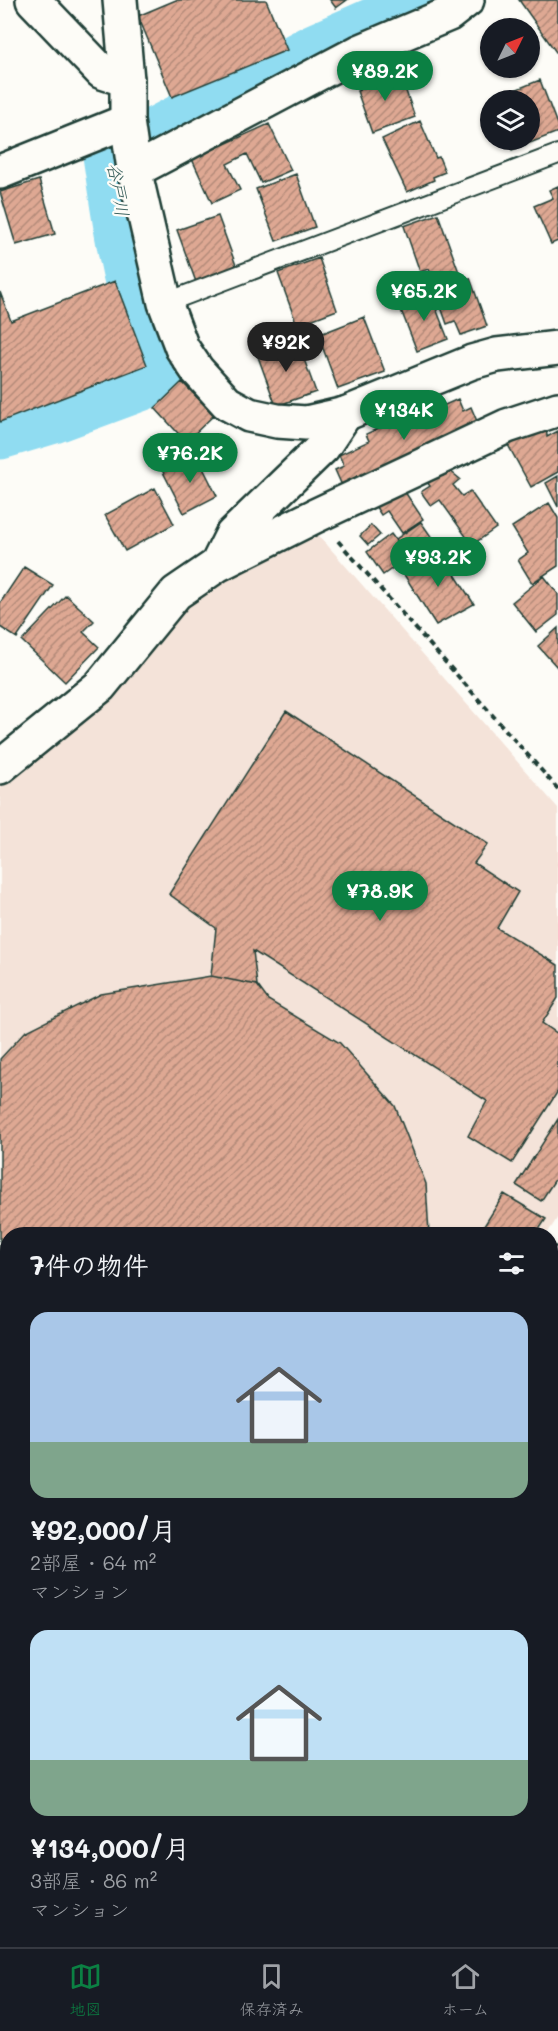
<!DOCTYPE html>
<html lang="ja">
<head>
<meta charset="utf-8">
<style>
	:root { --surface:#171b24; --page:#20242c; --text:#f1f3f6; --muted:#9ea1a6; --line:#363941; --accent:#0b8043 }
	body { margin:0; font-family:Mali,"Klee One",sans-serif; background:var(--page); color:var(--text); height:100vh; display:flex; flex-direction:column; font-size:22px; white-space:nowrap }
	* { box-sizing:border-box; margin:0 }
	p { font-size:20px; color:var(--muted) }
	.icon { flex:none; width:33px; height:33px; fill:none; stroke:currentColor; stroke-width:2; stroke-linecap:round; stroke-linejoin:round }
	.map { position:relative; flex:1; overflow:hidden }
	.panel { position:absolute; left:0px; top:1227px; width:558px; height:720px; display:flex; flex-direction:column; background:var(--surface); border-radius:24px 24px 0 0; box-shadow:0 2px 4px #0004 }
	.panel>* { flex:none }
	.needle { width:39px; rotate:47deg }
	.tools { position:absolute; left:480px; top:18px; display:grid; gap:12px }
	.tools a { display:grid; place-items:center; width:60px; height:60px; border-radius:50%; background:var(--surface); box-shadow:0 2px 4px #0004; font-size:30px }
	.price { position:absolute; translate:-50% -51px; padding:0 14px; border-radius:21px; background:var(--accent); color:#fff; font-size:20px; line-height:39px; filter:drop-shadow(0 2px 3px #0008) }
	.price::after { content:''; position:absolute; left:50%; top:36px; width:18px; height:14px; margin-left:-9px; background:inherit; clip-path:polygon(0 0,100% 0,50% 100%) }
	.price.current { background:#222; color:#fff }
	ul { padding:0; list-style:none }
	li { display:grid; align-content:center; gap:12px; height:318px; padding:0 30px }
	li span { display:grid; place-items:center; height:186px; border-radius:18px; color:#555 }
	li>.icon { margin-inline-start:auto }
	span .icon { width:108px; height:108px; fill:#fffc; stroke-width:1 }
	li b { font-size:26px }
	h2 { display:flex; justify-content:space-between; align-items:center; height:72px; padding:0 30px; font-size:26px }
	.menu { display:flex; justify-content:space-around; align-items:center; height:84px; border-top:2px solid var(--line); background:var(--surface); font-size:16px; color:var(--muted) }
	.menu a { display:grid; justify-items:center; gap:3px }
	.menu .current { color:var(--accent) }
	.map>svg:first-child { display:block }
	.built { fill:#f4e3d9 }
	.industrial { fill:url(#industrial-grid) }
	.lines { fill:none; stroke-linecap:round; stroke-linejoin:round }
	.river { stroke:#90dcf1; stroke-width:57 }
	.building { fill:url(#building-hatch); stroke:#1f3d34; stroke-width:1.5 }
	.service-casing { stroke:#1f3d34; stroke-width:22 }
	.minor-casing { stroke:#1f3d34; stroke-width:38 }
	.tertiary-casing { stroke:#1f3d34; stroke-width:38 }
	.path { stroke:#1f3d34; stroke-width:4; stroke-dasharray:6 4.5; stroke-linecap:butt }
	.service { stroke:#fdfcf7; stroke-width:18 }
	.minor { stroke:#fdfcf7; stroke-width:33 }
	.tertiary { stroke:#fdfcf7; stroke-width:33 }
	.labels { text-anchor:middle; stroke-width:4.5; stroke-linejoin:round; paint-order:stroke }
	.water-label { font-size:18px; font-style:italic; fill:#365d5a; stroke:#fdfcf7 }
</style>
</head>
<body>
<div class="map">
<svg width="558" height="1947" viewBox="0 0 558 1947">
	<defs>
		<pattern id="industrial-grid" width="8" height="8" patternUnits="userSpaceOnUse" patternTransform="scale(1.5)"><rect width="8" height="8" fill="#f4e3d9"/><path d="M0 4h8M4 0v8" fill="none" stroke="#d1c4bb"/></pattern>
		<pattern id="building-hatch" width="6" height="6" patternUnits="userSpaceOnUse" patternTransform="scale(1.5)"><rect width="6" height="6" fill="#dea893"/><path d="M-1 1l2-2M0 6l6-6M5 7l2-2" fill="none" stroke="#b38a79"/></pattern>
	</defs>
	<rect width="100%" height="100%" fill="#fdfcf7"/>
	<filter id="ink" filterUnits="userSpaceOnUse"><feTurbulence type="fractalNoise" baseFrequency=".0167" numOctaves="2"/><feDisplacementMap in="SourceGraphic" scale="12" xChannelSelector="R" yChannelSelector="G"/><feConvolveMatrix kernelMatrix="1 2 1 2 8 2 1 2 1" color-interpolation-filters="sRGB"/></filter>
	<g filter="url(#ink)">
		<path class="built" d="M 314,530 L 558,808 L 558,1217 L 547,1234 L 8,1234 L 8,1940 L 93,1940 L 88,1947 L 10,1947 L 0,1939 L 0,785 L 116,691 L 197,589 Z"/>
		<path class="industrial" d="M 551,1406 L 558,1408 L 558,1947 L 188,1947 L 193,1940 L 550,1940 Z"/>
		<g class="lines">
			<path class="river" d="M 0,431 L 50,416 L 150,379 L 160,368 C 154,342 142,319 136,293 C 124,248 118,201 111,155 L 157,135 L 317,51 L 433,0"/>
		</g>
		<path class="building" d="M 176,0 L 266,0 L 287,50 L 172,97 L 138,16 Z
			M 330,0 L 347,0 L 336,8 Z
			M 519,0 L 558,0 L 558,55 Z
			M 395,71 L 396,75 L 400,74 L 415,117 L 372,133 L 357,91 L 364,88 L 361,83 Z
			M 540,80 L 558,127 L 558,132 L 512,150 L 508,140 L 530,140 L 530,100 L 492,99 Z
			M 420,121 L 436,158 L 439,157 L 445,172 L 433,177 L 434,180 L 407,192 L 382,139 Z
			M 269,124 L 291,170 L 261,183 L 247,154 L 227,164 L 240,190 L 212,203 L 192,159 Z
			M 296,174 L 315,227 L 276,241 L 256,189 Z
			M 39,180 L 55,234 L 16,245 L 0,192 Z
			M 558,186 L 558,241 L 551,244 L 534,206 L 553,198 L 549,190 Z
			M 438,214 L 460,275 L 434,284 L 429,269 L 420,272 L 404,226 Z
			M 218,216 L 237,268 L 196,282 L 177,230 Z
			M 319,258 L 337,310 L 297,325 L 278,273 Z
			M 470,278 L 487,326 L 461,335 L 455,321 L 447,324 L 435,290 Z
			M 115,281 L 147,365 L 0,422 L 0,292 L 11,321 Z
			M 430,293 L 448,339 L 417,351 L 399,305 Z
			M 364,317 L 385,372 L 338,389 L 318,335 Z
			M 297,340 L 316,392 L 276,406 L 257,354 Z
			M 182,382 L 214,415 L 186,442 L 155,408 Z
			M 458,399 L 463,411 L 471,407 L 479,426 L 344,490 L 335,470 L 344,466 L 339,455 L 369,441 L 366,434 L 422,408 L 425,414 Z
			M 546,422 L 547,437 L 558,431 L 558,472 L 531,487 L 507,443 Z
			M 197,456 L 217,496 L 184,513 L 163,472 Z
			M 449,470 L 460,479 L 453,485 L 462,496 L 470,491 L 496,528 L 472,545 L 440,500 L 431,506 L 421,492 L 430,486 L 427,482 L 441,473 L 443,476 Z
			M 558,476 L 558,507 L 546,483 Z
			M 399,483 L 423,519 L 402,533 L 387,511 L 381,515 L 372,501 Z
			M 155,488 L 174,524 L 125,551 L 105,515 Z
			M 549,503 L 558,518 L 558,566 L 532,583 L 518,560 L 528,553 L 512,527 Z
			M 421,522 L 437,545 L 413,563 L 396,539 Z
			M 371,525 L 380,535 L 368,545 L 360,536 Z
			M 391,534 L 408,557 L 383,575 L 367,552 Z
			M 440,551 L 474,604 L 436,625 L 403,573 Z
			M 24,567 L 53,585 L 17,638 L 0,627 L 0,603 Z
			M 544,576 L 558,594 L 558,615 L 536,632 L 512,602 Z
			M 66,595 L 94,621 L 83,632 L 99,647 L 65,682 L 22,641 Z
			M 558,628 L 558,668 L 538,646 Z
			M 286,711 L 488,844 L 474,863 L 518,892 L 497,928 L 558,965 L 558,998 L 542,1023 L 558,1034 L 558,1091 L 512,1163 L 468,1136 L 487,1101 L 253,951 L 257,985 L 211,976 L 216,928 L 169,894 Z
			M 211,976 L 257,985 L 268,1000 L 340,1043 L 395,1106 L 426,1184 L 429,1234 L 8,1234 L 8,1425 L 0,1419 L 0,1059 L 25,1032 L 101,994 Z
			M 558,1119 L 558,1175 L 541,1201 L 516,1185 Z
			M 504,1194 L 546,1219 L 536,1234 L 479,1234 Z
			M 0,1443 L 8,1447 L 8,1867 L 0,1866 Z
			M 550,1625 L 558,1627 L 558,1947 L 412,1947 L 414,1940 L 550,1940 Z
			M 227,1940 L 259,1940 L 271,1947 L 223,1947 Z"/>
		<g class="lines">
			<g class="service-casing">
				<path id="service" d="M 165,303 L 558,154"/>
			</g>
			<g class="minor-casing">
				<path id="minor" d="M 33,0 L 102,72 L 127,80
					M 134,171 L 359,52 L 449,14 L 467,0
					M 0,172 L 127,121
					M 217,565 L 232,535 L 323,447 L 345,414
					M 0,767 L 100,686 L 176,593 L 217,565 L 315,516 L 507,426 L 558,409"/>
			</g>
			<g class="tertiary-casing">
				<path id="tertiary" d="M 120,0 L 127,80 L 127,121 L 134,169 L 165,303 L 182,348 L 197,370 L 227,403 L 249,415 L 277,421 L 306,423 L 345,414 L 472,362 L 497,355 L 558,348
					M 550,1277 L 558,1264
					M 135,1947 L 139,1940"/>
			</g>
			<path class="path" d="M 338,541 L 558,789"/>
			<use href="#service" class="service"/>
			<use href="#minor" class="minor"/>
			<use href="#tertiary" class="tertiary"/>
		</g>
	</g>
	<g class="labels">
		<g class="water-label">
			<text transform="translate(118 190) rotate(81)" y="6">谷戸川</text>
		</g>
	</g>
</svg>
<div class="tools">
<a><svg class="needle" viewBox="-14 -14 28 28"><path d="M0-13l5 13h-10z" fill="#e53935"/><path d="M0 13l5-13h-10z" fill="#9ea1a6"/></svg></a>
<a><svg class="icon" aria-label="layers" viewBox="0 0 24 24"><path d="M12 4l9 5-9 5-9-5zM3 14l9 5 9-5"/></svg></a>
</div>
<b class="price" style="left:385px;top:102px">¥89.2K</b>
<b class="price" style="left:424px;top:322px">¥65.2K</b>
<b class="price current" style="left:286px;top:373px">¥92K</b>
<b class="price" style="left:404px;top:441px">¥134K</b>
<b class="price" style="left:190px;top:484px">¥76.2K</b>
<b class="price" style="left:438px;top:588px">¥93.2K</b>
<b class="price" style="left:380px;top:922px">¥78.9K</b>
<section class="panel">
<h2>7件の物件<svg class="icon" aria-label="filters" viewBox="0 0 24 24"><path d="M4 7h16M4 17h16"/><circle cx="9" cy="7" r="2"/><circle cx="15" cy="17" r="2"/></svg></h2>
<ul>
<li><span style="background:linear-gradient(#a9c7e8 70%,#7fa58c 0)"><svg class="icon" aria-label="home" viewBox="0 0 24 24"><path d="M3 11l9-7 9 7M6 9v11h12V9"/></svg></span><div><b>¥92,000/月</b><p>2部屋 · 64 m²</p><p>マンション</p></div></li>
<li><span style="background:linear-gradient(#bfe0f5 70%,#7fa58c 0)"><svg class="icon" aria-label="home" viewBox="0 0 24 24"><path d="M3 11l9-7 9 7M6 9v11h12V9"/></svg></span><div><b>¥134,000/月</b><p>3部屋 · 86 m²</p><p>マンション</p></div></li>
</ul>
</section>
</div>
<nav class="menu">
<a class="current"><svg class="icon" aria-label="map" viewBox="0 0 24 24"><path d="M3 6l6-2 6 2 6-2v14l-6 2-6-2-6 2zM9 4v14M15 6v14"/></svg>地図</a>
<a><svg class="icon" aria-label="saved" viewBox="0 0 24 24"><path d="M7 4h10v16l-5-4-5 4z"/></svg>保存済み</a>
<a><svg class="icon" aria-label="home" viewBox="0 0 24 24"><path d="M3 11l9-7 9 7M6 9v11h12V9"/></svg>ホーム</a>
</nav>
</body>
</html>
